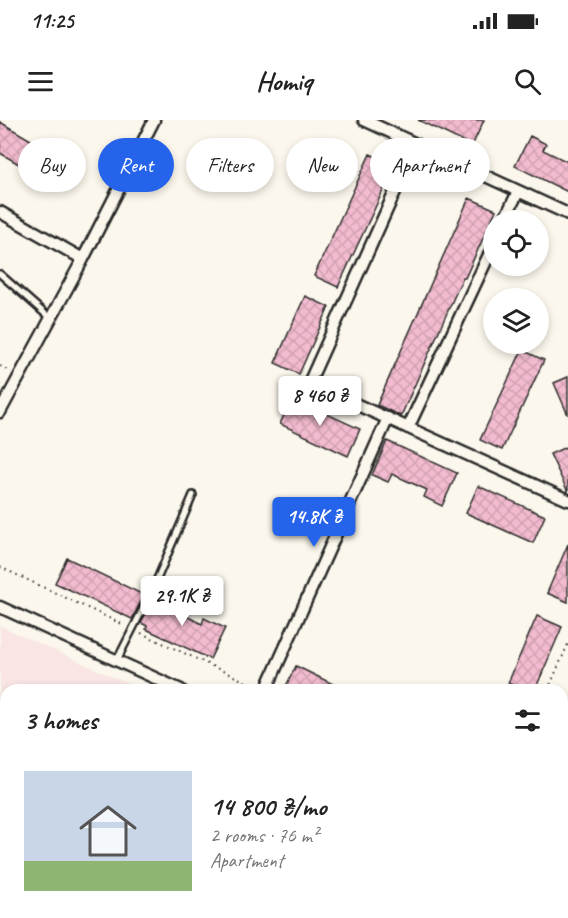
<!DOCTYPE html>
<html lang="en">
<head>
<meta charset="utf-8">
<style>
	:root { --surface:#fff; --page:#f2f2f2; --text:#222; --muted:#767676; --line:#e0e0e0; --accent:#2563eb }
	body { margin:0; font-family:Caveat,sans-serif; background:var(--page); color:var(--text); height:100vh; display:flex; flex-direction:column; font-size:22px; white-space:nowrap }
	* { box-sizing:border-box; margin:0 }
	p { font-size:20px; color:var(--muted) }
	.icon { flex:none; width:33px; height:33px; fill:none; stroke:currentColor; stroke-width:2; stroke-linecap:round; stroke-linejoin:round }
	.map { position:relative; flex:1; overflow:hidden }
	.panel { position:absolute; left:0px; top:564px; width:568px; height:234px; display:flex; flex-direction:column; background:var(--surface); border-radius:18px 18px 0 0; box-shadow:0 3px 9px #0003 }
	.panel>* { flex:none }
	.banner { position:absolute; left:18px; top:18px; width:532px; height:54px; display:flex; gap:12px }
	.buttons { position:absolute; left:483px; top:90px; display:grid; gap:12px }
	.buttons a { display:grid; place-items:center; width:66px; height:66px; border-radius:50%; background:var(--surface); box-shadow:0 3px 9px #0003; font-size:30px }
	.price { position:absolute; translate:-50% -51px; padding:0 14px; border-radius:6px; background:#fff; color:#222; font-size:20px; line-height:39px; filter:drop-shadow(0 2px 3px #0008) }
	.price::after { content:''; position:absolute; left:50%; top:36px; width:18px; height:14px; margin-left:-9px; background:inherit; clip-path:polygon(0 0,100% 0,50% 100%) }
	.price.selected { background:var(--accent); color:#fff }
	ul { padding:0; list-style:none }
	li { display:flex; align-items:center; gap:18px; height:150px; padding:0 24px }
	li+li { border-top:2px solid var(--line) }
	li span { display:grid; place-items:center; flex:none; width:168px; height:120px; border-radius:0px; color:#555 }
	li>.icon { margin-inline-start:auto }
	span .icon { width:72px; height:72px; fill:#fffc; stroke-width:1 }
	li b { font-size:26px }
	h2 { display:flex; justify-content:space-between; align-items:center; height:72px; padding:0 24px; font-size:26px }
	.chip { padding:0 21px; border-radius:27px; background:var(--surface); box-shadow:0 3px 9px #0003; font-size:21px; line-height:54px }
	.chip.selected { background:var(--accent); color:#fff }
	.status { display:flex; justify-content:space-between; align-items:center; height:42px; padding:0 30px; background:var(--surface); direction:ltr }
	.status svg { height:16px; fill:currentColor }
	header { display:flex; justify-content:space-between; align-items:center; height:78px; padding:0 24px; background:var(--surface); font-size:27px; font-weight:700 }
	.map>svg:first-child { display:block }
	.built { fill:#f9e5e3 }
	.building { fill:url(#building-cross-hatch); stroke:#2b2b2b; stroke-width:1.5 }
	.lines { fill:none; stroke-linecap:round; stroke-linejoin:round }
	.lane-casing { stroke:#2b2b2b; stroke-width:10 }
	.street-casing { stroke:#2b2b2b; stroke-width:15 }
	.secondary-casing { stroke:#2b2b2b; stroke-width:20 }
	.path { stroke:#2b2b2b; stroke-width:2; stroke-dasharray:1.5 4.5; stroke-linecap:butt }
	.lane { stroke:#fbf7ec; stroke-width:5 }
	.street { stroke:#fbf7ec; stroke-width:10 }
	.secondary { stroke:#fbf7ec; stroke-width:15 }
</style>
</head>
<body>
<div class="status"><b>11:25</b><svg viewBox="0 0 49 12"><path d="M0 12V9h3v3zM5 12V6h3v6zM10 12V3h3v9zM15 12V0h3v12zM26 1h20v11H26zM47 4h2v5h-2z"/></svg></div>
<header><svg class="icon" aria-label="menu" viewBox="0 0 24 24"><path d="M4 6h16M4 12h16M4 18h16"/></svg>Homiq<svg class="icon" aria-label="search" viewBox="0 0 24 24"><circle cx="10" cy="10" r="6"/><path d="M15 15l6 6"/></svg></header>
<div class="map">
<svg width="568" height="798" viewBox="0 0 568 798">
	<defs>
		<pattern id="building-cross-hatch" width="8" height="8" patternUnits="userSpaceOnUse" patternTransform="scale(1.5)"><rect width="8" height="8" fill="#f3bbcf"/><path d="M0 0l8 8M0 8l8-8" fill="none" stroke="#d0a1b2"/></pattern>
	</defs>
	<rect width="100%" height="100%" fill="#fbf7ec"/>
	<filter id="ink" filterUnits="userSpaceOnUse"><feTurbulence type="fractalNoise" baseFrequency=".0167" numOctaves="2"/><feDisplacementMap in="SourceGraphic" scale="12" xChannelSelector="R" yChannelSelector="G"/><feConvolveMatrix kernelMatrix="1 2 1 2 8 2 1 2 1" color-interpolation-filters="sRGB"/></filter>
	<g filter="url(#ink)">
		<path class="built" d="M 0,506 L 142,570 L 6,570 L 6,718 L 0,715 Z
			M 158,792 L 320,792 L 313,798 L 170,798 Z"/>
		<path class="building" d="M 418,0 L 484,0 L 472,26 Z
			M 0,2 L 77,47 L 63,70 L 0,33 Z
			M 530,16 L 546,24 L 543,30 L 568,42 L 568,72 L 515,46 Z
			M 370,34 L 395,45 L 338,167 L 314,156 Z
			M 469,78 L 496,90 L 465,158 L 463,157 L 401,296 L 377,285 Z
			M 305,176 L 329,187 L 299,254 L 275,243 Z
			M 522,230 L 544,240 L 502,330 L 480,320 Z
			M 568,257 L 568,295 L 554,263 Z
			M 292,278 L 360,309 L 348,336 L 280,304 Z
			M 387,321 L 457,353 L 442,386 L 424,377 L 427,370 L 392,354 L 388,362 L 372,355 Z
			M 568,326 L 568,372 L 550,334 Z
			M 478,366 L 545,396 L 533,423 L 466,393 Z
			M 568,424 L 568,482 L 547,473 Z
			M 67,438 L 144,475 L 132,499 L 55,463 Z
			M 161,476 L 185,487 L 182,494 L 202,504 L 204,498 L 225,508 L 210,539 L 146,509 L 147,506 L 141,503 L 153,479 L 158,482 Z
			M 537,496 L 562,507 L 535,570 L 525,570 L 508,563 Z
			M 296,546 L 345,570 L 284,570 Z"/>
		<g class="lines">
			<g class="lane-casing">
				<path id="lane" d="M 0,154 L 51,199
					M 117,540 L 152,471 L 193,375"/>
			</g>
			<g class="street-casing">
				<path id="street" d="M 364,0 L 568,94
					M 416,25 L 309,263 L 568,380
					M 0,92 L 83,139
					M 504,100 L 518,72
					M 0,292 L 83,139 L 154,0
					M 408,308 L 494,124
					M 0,487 L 181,570
					M 266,570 L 388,298
					M 562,711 L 568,712"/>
			</g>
			<g class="secondary-casing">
				<path id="secondary" d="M 562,603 L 568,592
					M 474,798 L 477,792"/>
			</g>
			<path class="path" d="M 0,246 L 9,251
				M 0,447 L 124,505
				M 141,513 L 255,566
				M 548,570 L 568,524
				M 562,684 L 568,672
				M 445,798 L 448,792
				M 514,798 L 516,792"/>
			<use href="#lane" class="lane"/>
			<use href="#street" class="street"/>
			<use href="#secondary" class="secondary"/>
		</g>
	</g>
</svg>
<div class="buttons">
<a><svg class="icon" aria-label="locate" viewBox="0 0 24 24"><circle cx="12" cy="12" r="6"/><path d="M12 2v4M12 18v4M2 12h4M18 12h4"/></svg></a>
<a><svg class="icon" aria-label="layers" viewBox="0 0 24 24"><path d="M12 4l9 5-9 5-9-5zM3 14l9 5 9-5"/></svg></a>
</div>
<b class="price" style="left:320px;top:307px">8 460 ₴</b>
<b class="price selected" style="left:314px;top:428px">14.8K ₴</b>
<b class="price" style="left:182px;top:507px">29.1K ₴</b>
<div class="banner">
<a class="chip">Buy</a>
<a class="chip selected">Rent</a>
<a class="chip">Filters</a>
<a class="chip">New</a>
<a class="chip">Apartment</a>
</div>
<section class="panel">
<h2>3 homes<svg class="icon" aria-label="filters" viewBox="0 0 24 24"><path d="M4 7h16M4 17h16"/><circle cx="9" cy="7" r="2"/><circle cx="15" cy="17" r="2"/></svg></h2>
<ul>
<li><span style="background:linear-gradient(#c9d6e8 75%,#8fb573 0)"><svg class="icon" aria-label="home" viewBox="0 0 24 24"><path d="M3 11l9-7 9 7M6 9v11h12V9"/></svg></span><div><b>14 800 ₴/mo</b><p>2 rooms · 76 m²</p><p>Apartment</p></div></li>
</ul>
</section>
</div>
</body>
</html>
